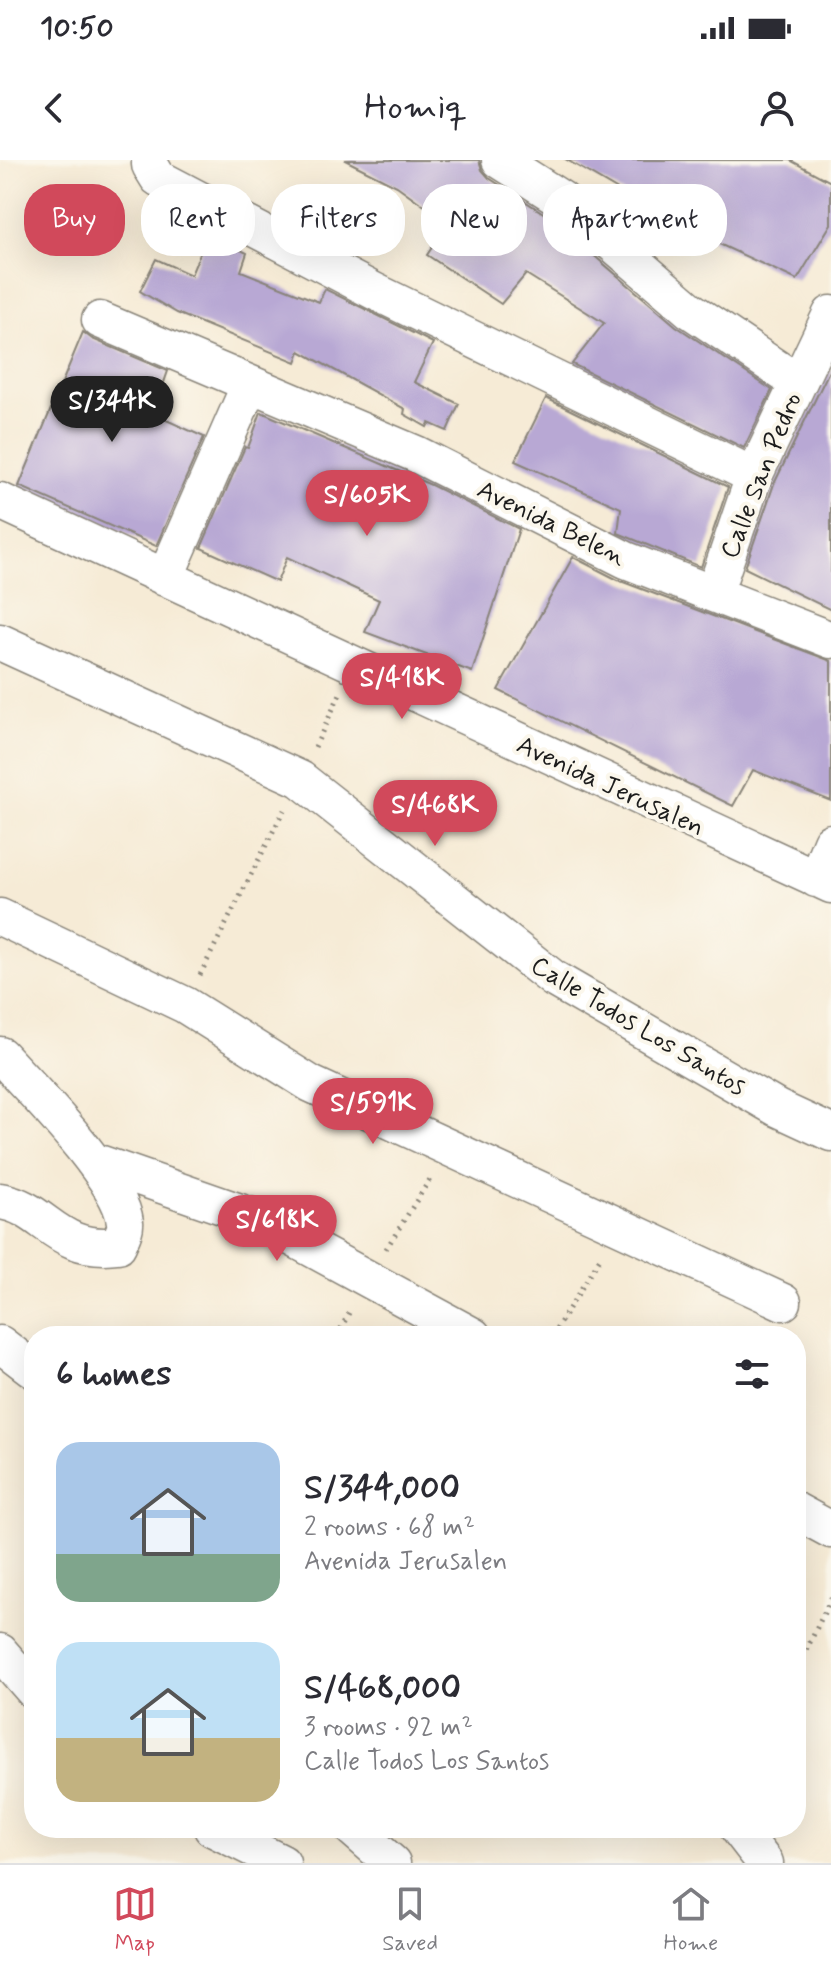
<!DOCTYPE html>
<html lang="en">
<head>
<meta charset="utf-8">
<style>
	:root { --surface:#fff; --page:#f2f2f3; --text:#2b2b33; --muted:#7c7c81; --line:#e1e1e2; --accent:#d1495b }
	body { margin:0; font-family:Mynerve,sans-serif; background:var(--page); color:var(--text); height:100vh; display:flex; flex-direction:column; font-size:30px; white-space:nowrap }
	* { box-sizing:border-box; margin:0 }
	p { font-size:26px; color:var(--muted) }
	.icon { flex:none; width:44px; height:44px; fill:none; stroke:currentColor; stroke-width:2; stroke-linecap:round; stroke-linejoin:round }
	.map { position:relative; flex:1; overflow:hidden }
	.side { position:absolute; left:24px; top:1166px; width:782px; height:512px; display:flex; flex-direction:column; background:var(--surface); border-radius:32px; box-shadow:0 8px 32px #0002 }
	.side>* { flex:none }
	.guide { position:absolute; left:24px; top:24px; width:784px; height:72px; display:flex; gap:16px }
	.price { position:absolute; translate:-50% -68px; padding:0 18px; border-radius:28px; background:var(--accent); color:#fff; font-size:26px; line-height:52px; filter:drop-shadow(0 2px 4px #0008) }
	.price::after { content:''; position:absolute; left:50%; top:48px; width:24px; height:18px; margin-left:-12px; background:inherit; clip-path:polygon(0 0,100% 0,50% 100%) }
	.price.current { background:#222; color:#fff }
	ul { padding:0; list-style:none }
	li { display:flex; align-items:center; gap:24px; height:200px; padding:0 32px }
	li span { display:grid; place-items:center; flex:none; width:224px; height:160px; border-radius:24px; color:#555 }
	li>.icon { margin-inline-start:auto }
	span .icon { width:96px; height:96px; fill:#fffc; stroke-width:1 }
	li b { font-size:34px }
	h2 { display:flex; justify-content:space-between; align-items:center; height:96px; padding:0 32px; font-size:34px }
	.chip { padding:0 28px; border-radius:32px; background:var(--surface); box-shadow:0 8px 32px #0002; font-size:28px; line-height:72px }
	.chip.current { background:var(--accent); color:#fff }
	.status { display:flex; justify-content:space-between; align-items:center; height:56px; padding:0 40px; background:var(--surface); direction:ltr }
	.status svg { height:22px; fill:currentColor }
	header { display:flex; justify-content:space-between; align-items:center; height:104px; padding:0 32px; background:var(--surface); font-size:36px; font-weight:600 }
	.tabs { display:flex; justify-content:space-around; align-items:center; height:112px; border-top:2px solid var(--line); background:var(--surface); font-size:22px; color:var(--muted) }
	.tabs a { display:grid; justify-items:center; gap:4px }
	.tabs .current { color:var(--accent) }
	.map>svg:first-child { display:block }
	.building { fill:#b8a8d4 }
	.lines { fill:none; stroke-linecap:round; stroke-linejoin:round }
	.street-casing { stroke:#898479; stroke-width:39 }
	.path { stroke:#898479; stroke-width:5; stroke-dasharray:2 6; stroke-linecap:butt }
	.street { stroke:#fff; stroke-width:36 }
	.labels { text-anchor:middle; stroke-width:8; stroke-linejoin:round; paint-order:stroke }
	.street-label { font-size:26px; fill:#1c1c1c; stroke:#fbf7ec }
</style>
</head>
<body>
<div class="status"><b>10:50</b><svg viewBox="0 0 49 12"><path d="M0 12V9h3v3zM5 12V6h3v6zM10 12V3h3v9zM15 12V0h3v12zM26 1h20v11H26zM47 4h2v5h-2z"/></svg></div>
<header><svg class="icon" aria-label="back" viewBox="0 0 24 24"><path d="M15 5l-7 7 7 7"/></svg>Homiq<svg class="icon" aria-label="person" viewBox="0 0 24 24"><circle cx="12" cy="8" r="4"/><path d="M4 21q1-7 8-7t8 7"/></svg></header>
<div class="map">
<svg width="831" height="1703" viewBox="0 0 831 1703">
	<rect width="100%" height="100%" fill="#fbf7ec"/>
	<filter id="ink" filterUnits="userSpaceOnUse"><feTurbulence type="fractalNoise" baseFrequency=".0125" numOctaves="2"/><feDisplacementMap in="SourceGraphic" scale="16" xChannelSelector="R" yChannelSelector="G"/><feConvolveMatrix kernelMatrix="1 2 1 2 8 2 1 2 1" color-interpolation-filters="sRGB"/></filter>
	<filter id="wash" filterUnits="userSpaceOnUse"><feTurbulence type="fractalNoise" baseFrequency=".006" numOctaves="4" result="noise"/><feDisplacementMap in="SourceGraphic" scale="32" xChannelSelector="R" yChannelSelector="G"/><feGaussianBlur stdDeviation="1.8" result="paint"/><feColorMatrix in="noise" values="0 0 0 0 0 0 0 0 0 0 0 0 0 0 0 0 0 1.4 0 .05"/><feComposite in="paint" operator="in"/></filter>
	<g filter="url(#wash)">
		<rect width="100%" height="100%" fill="#f6ebd6"/>
		<g id="blocks">
			<path class="building" d="M 345,0 L 479,0 L 482,10 L 489,18 L 548,56 L 676,166 L 772,230 L 744,288 L 572,204 L 604,163 L 526,114 L 501,144 L 427,95 L 448,63 L 397,26 Z
				M 567,0 L 790,0 L 831,22 L 831,64 L 797,120 L 676,64 Z
				M 208,74 L 247,93 L 241,111 L 319,142 L 325,129 L 433,183 L 414,222 L 459,244 L 447,271 L 429,263 L 427,267 L 404,254 L 405,249 L 300,191 L 296,202 L 177,153 L 140,131 L 156,99 L 191,115 Z
				M 83,172 L 92,179 L 168,211 L 153,254 L 204,277 L 156,386 L 19,326 Z
				M 831,207 L 831,450 L 745,408 L 774,324 Z
				M 546,238 L 728,327 L 701,407 L 618,373 L 621,348 L 515,301 Z
				M 261,252 L 431,325 L 519,369 L 472,512 L 365,472 L 379,440 L 287,397 L 277,422 L 201,388 L 245,287 L 248,288 Z
				M 573,397 L 618,420 L 831,501 L 831,641 L 753,610 L 733,646 L 498,530 Z"/>
		</g>
	</g>
	<g filter="url(#ink)">
		<use href="#blocks" fill-opacity="0" stroke="#898479" stroke-width="2"/>
		<g class="lines">
			<g class="street-casing">
				<path id="street" d="M 150,0 L 150,5 L 158,18 L 374,131 L 754,316
					M 500,0 L 561,39 L 690,150 L 797,222
					M 100,160 L 416,294 L 626,400 L 831,480
					M 0,341 L 831,725
					M 165,418 L 250,224
					M 714,434 L 754,316 L 831,154
					M 0,482 L 300,619 L 554,819 L 777,948 L 831,973
					M 816,719 L 831,682
					M 0,757 L 185,845 L 311,924 L 783,1142
					M 0,895 C 31,929 120,1018 125,1062 C 126,1069 121,1078 118,1085 C 55,1093 47,1048 0,1041
					M 93,1001 L 254,1057 L 473,1176
					M 0,1184 L 34,1210
					M 796,1351 L 831,1370
					M 0,1492 L 34,1531
					M 212,1668 L 282,1703
					M 352,1668 L 392,1703
					M 738,1668 L 765,1703"/>
			</g>
			<path class="path" d="M 315,587 L 340,534
				M 200,815 L 284,650
				M 386,1089 L 432,1016
				M 337,1176 L 351,1149
				M 552,1176 L 602,1095
				M 796,1512 L 831,1438"/>
			<use href="#street" class="street"/>
		</g>
	</g>
	<g class="labels">
		<g class="street-label">
			<text transform="translate(760 315) rotate(-68)" y="9">Calle San Pedro</text>
			<text transform="translate(552 362) rotate(26)" y="9">Avenida Belen</text>
			<text transform="translate(611 625) rotate(25)" y="9">Avenida Jerusalen</text>
			<text transform="translate(639 865) rotate(31)" y="9">Calle Todos Los Santos</text>
		</g>
	</g>
</svg>
<b class="price current" style="left:112px;top:284px">S/344K</b>
<b class="price" style="left:367px;top:378px">S/605K</b>
<b class="price" style="left:402px;top:561px">S/418K</b>
<b class="price" style="left:435px;top:688px">S/468K</b>
<b class="price" style="left:373px;top:986px">S/591K</b>
<b class="price" style="left:277px;top:1103px">S/618K</b>
<div class="guide">
<a class="chip current">Buy</a>
<a class="chip">Rent</a>
<a class="chip">Filters</a>
<a class="chip">New</a>
<a class="chip">Apartment</a>
</div>
<section class="side">
<h2>6 homes<svg class="icon" aria-label="filters" viewBox="0 0 24 24"><path d="M4 7h16M4 17h16"/><circle cx="9" cy="7" r="2"/><circle cx="15" cy="17" r="2"/></svg></h2>
<ul>
<li><span style="background:linear-gradient(#a9c7e8 70%,#7fa58c 0)"><svg class="icon" aria-label="home" viewBox="0 0 24 24"><path d="M3 11l9-7 9 7M6 9v11h12V9"/></svg></span><div><b>S/344,000</b><p>2 rooms · 68 m²</p><p>Avenida Jerusalen</p></div></li>
<li><span style="background:linear-gradient(#bfe0f5 60%,#c2b280 0)"><svg class="icon" aria-label="home" viewBox="0 0 24 24"><path d="M3 11l9-7 9 7M6 9v11h12V9"/></svg></span><div><b>S/468,000</b><p>3 rooms · 92 m²</p><p>Calle Todos Los Santos</p></div></li>
</ul>
</section>
</div>
<nav class="tabs">
<a class="current"><svg class="icon" aria-label="map" viewBox="0 0 24 24"><path d="M3 6l6-2 6 2 6-2v14l-6 2-6-2-6 2zM9 4v14M15 6v14"/></svg>Map</a>
<a><svg class="icon" aria-label="saved" viewBox="0 0 24 24"><path d="M7 4h10v16l-5-4-5 4z"/></svg>Saved</a>
<a><svg class="icon" aria-label="home" viewBox="0 0 24 24"><path d="M3 11l9-7 9 7M6 9v11h12V9"/></svg>Home</a>
</nav>
</body>
</html>
